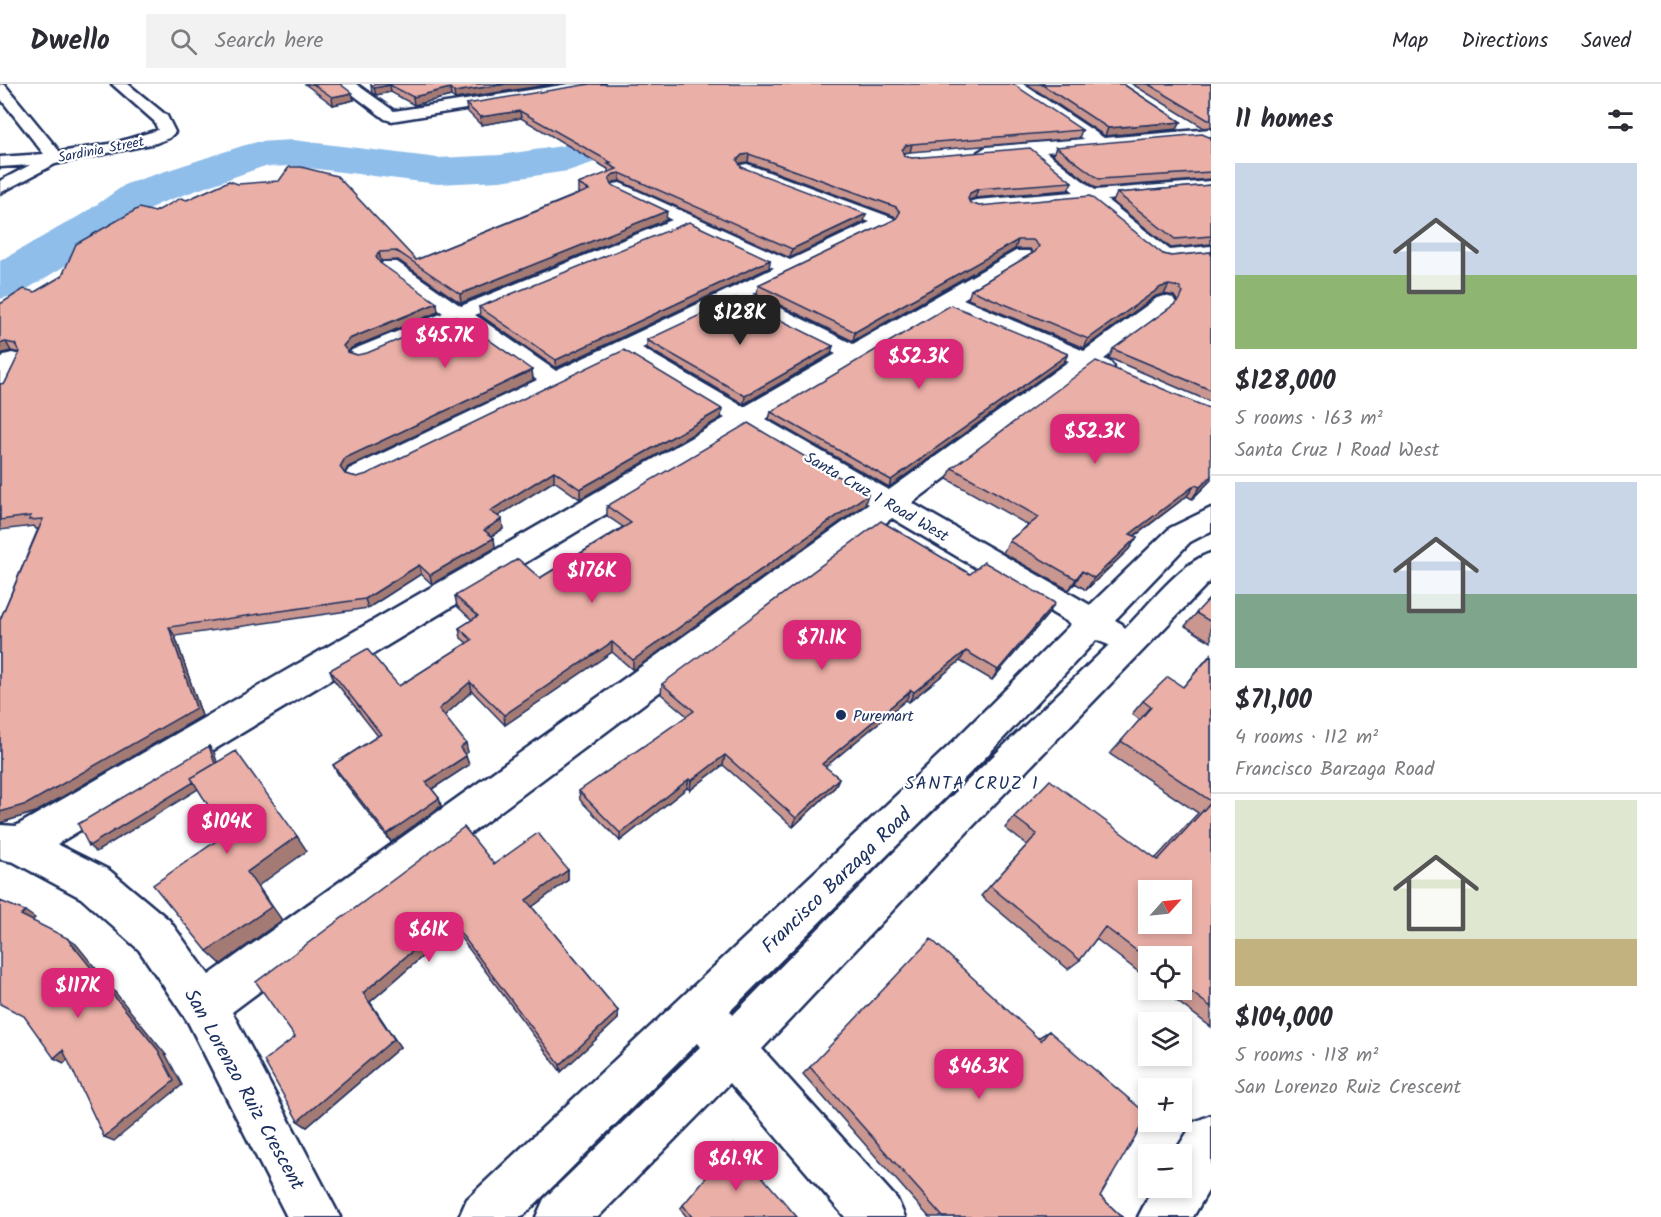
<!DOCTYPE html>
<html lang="en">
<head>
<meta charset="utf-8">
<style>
	:root { --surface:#fff; --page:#f2f2f3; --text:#2b2b33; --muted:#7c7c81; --line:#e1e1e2; --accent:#db2777 }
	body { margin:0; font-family:Kalam,sans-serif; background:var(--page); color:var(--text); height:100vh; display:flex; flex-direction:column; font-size:22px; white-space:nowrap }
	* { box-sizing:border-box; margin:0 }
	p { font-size:20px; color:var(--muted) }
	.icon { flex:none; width:33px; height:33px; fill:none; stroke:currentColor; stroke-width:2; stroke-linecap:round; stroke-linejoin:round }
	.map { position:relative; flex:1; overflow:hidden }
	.side { display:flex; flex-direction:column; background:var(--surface); width:450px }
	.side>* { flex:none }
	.needle { width:39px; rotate:63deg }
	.controls { position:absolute; left:1138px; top:796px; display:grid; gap:12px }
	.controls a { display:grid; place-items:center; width:54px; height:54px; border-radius:0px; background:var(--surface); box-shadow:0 3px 9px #0003; font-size:30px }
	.price { position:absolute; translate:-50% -51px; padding:0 14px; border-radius:12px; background:var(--accent); color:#fff; font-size:20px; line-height:39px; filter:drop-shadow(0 2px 3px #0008) }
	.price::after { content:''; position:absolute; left:50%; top:36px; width:18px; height:14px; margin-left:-9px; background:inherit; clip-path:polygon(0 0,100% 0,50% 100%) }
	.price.active { background:#222; color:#fff }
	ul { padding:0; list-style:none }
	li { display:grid; align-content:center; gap:12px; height:318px; padding:0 24px }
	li+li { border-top:2px solid var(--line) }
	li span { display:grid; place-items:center; height:186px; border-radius:0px; color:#555 }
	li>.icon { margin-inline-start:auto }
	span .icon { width:108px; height:108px; fill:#fffc; stroke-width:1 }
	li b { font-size:26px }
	h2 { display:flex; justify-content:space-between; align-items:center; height:72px; padding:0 24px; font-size:26px }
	header { display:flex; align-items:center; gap:36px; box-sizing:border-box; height:84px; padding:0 30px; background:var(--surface); border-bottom:2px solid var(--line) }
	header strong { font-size:28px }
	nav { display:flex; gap:33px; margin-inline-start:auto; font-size:21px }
	.search { width:420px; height:54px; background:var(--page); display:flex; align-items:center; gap:15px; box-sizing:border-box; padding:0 21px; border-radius:0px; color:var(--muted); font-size:22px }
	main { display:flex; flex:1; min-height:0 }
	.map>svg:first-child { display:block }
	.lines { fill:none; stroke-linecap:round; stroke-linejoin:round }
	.river { fill:#90beea; fill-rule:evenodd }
	.minor-casing { stroke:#1b2f5e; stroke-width:5 }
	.minor { fill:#fff; fill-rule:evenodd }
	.wall { fill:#c99690; stroke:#1b2f5e; stroke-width:1.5 }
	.shaded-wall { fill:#a47a75; stroke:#1b2f5e; stroke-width:1.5 }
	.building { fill:#eaafa7; stroke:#1b2f5e; stroke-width:1.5; fill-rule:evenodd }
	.poi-dot { fill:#1b2f5e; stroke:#fff; stroke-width:2 }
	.labels { text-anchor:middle; stroke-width:4.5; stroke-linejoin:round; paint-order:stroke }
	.far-street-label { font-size:14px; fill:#1b2f5e; stroke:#fff }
	.street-label { font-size:16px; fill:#1b2f5e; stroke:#fff }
	.poi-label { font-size:16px; fill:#1b2f5e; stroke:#fff; text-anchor:start }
	.neighbourhood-label { font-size:18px; letter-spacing:1.5px; fill:#1b2f5e; stroke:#fff }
	.near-street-label { font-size:20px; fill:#1b2f5e; stroke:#fff }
</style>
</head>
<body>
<header>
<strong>Dwello</strong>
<div class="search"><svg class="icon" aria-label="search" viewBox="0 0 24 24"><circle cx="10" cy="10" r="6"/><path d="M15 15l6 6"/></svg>Search here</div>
<nav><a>Map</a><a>Directions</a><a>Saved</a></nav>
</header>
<main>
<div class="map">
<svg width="1211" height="1133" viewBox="0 0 1211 1133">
	<rect width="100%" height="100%" fill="#fff"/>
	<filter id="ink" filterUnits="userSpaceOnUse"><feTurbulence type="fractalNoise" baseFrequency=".0167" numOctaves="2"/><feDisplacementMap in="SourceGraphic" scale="12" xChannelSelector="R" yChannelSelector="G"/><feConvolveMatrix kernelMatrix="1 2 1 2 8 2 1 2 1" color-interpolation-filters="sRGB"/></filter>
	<g filter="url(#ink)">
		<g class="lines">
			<path class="river" d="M 793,0 L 878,0 L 873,8 L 806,19 L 732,41 L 682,49 L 568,87 L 500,97 L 438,100 L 293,82 L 262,83 L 158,120 L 120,148 L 19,210 L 0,215 L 0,177 L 86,128 L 126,100 L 242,62 L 257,58 L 293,56 L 438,74 L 500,71 L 562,62 L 661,30 L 729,18 Z"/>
			<g class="minor-casing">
				<path id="minor" d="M 0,0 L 5,1 L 60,68 L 115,59 L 158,46 L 154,37 L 112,0 L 128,0 L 167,32 L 175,48 L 169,54 L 156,59 L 55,80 L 0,109 L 0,97 L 30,81 L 0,83 L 0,73 L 44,70 L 0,14 Z
					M 339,0 L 356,0 L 394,27 L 569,0 L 604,0 L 597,4 L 391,37 L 385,35 Z
					M 1010,0 L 1023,0 L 1104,54 L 1211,45 L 1211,55 L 1046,68 L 1095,106 L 1211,97 L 1211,107 L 1107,116 L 1170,166 L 1211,162 L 1211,174 L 1166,179 L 1159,177 L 1087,118 L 976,128 L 969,126 L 967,122 L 969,118 L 976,116 L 1074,108 L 1028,70 L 986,73 L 978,68 L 986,63 L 1084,55 L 1011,5 Z
					M 747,80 L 893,134 L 896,138 L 893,142 L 752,210 L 853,260 L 1016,167 L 1030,167 L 1033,171 L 1030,175 L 963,215 L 1084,267 L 1157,214 L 1165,212 L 1173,214 L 1176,219 L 1173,224 L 1104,275 L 1110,278 L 1114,283 L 1110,288 L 1102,290 L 1089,286 L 912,419 L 1090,521 L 1170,444 L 1211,424 L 1211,447 L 1190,458 L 1115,536 L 1122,540 L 1125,545 C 1148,522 1181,478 1211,469 L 1211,496 L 941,775 L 762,965 L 897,1115 L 905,1133 L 845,1133 L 730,999 L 598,1133 L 536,1133 L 544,1115 L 700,963 L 697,959 L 522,1133 L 459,1133 L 467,1115 L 953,658 L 1071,540 L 892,434 L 232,928 L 340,1133 L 287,1133 L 188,938 L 139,866 L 81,814 L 14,778 L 0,775 L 0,741 L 16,742 L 725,334 L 624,273 L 369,397 L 359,400 L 349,397 L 345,391 L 349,385 L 537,296 L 457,239 L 368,276 L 360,278 L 352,276 L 348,271 L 352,266 L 443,229 L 383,186 L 380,182 L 383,178 L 397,178 L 461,222 L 672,136 L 614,108 L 611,104 L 614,100 L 620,99 L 790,176 L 870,138 L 741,89 L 738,85 L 741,81 ZM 688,143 L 774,184 L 556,287 L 475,231 ZM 735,219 L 836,270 L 744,323 L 642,264 ZM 948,225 L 1069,277 L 889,406 L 765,335 ZM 746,346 L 869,420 L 209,891 L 169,836 L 109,786 L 57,760 ZM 1096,556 L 1109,561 L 913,749 L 733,931 L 730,927 L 979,680 Z
					M 12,269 L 20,271 L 24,276 L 9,307 L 0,309 L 0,276 L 4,271 Z
					M 1211,1031 L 1211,1102 L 1193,1133 L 1138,1133 L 1153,1104 L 1182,1104 L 1182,1071 L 1173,1071 L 1194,1038 Z"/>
			</g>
			<use href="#minor" class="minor"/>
		</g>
		<path class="wall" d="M 305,0 L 340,0 L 354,16 L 333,21 Z
			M 554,0 L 455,15 L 451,12 L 414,21 L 391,8 L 376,11 L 372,9 L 371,1 Z
			M 1027,0 L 1123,0 L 1181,38 L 1177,45 L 1105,52 Z
			M 1132,0 L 1211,0 L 1211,43 L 1204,44 Z
			M 466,20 L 1082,46 L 1079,54 L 910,68 L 903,69 L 904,72 L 912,74 L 1072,98 L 1068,106 L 975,114 L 969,116 L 970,119 L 979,122 L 1171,172 L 1211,168 L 1211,318 L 1109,274 L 1113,265 L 1178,218 L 1174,212 L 1164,210 L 1156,212 L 1084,264 L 968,215 L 971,206 L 1033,169 L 1030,165 L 1015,165 L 853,257 L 757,210 L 758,201 L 896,135 L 894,132 L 748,78 L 741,79 L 740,80 L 741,83 L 864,138 L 790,174 L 620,97 L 614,98 L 612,100 L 612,101 L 666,136 L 461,219 L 398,176 L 381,177 L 380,179 L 438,228 L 351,264 L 348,268 L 357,271 L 532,286 L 533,296 L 348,383 L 345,389 L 345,390 L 357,393 L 721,334 L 580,415 L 554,397 L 498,432 L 503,445 L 491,452 L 494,454 L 495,464 L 432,500 L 421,490 L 368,524 L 175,552 L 202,632 L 36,728 L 0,739 L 0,536 L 38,445 L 36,445 L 34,442 L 0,446 L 0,300 L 5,299 L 20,269 L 11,267 L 3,269 L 0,220 L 35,208 L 62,192 L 155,128 L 187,116 L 229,97 L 416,176 L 580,109 L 578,109 L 578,100 L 608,89 L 608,85 L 521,34 L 481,41 L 467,27 Z
			M 1209,53 L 1211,53 L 1211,95 L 1096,104 L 1053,71 L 1056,63 Z
			M 1211,101 L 1211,160 L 1171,164 L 1113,118 L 1117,109 Z
			M 770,176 L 769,184 L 556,284 L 480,231 L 479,223 Z
			M 647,256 L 831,270 L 744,320 L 647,264 Z
			M 1064,278 L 889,403 L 769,335 L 771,328 Z
			M 952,384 L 1211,396 L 1192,415 L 1187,412 L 1135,452 L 1137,453 L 1129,465 L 1086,506 L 1075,499 L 1069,506 L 1003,469 L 1009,457 L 1028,441 L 947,395 Z
			M 865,420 L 633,586 L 612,568 L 505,641 L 472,607 L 444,632 L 468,668 L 465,670 L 469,681 L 432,705 L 439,714 L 441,722 L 391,758 L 338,690 L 333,681 L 378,652 L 334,596 L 330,586 L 399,602 L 467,559 L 461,554 L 459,544 L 472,536 L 457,522 L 455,512 L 540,494 L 623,443 L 607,432 L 607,422 Z
			M 970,490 L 1049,529 L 992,596 L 960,577 L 909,618 L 906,616 L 825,683 L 839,694 L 835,703 L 793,743 L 723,681 L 690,706 L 687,704 L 620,757 L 580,716 L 579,707 L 687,632 L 661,610 L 662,600 Z
			M 1211,513 L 1211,558 L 1185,542 Z
			M 1211,570 L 1211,943 L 1162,906 L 1182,906 L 1182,873 L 1149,873 L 1149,896 L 1096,855 L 1080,876 L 1068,885 L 981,812 L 1027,761 L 1005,744 L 1014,733 L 1156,774 L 1198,729 L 1110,670 L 1140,636 L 1132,630 L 1143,617 L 1183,603 Z
			M 494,780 L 568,786 L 568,796 L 532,823 L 618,927 L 618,935 L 561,988 L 454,845 L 370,918 L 400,963 L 307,1043 L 298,1037 L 295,953 Z
			M 1049,947 L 1100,1112 L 1122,1133 L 929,1133 L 803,990 L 810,983 L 1038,954 Z
			M 683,1121 L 797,1133 L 687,1133 L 680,1125 Z"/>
		<path class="shaded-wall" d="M 506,0 L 554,0 L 455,15 L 454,8 Z
			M 390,1 L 391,8 L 376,11 L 374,4 Z
			M 450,4 L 451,12 L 414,21 L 413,13 Z
			M 352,9 L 354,16 L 333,21 L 332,13 Z
			M 520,27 L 521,34 L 481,41 L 480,33 Z
			M 1181,38 L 1177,45 L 1105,52 L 1108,44 Z
			M 912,60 L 910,68 L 904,69 L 900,74 L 902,66 L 906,61 Z
			M 749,70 L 748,78 L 741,79 L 736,84 L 737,76 L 742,71 Z
			M 620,89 L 620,97 L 614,98 L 609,103 L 609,94 L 614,90 Z
			M 978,105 L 975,114 L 967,117 L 970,109 Z
			M 667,127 L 666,136 L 461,219 L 460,210 Z
			M 866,130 L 864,138 L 790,174 L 792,165 Z
			M 1018,156 L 1015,165 L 853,257 L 855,248 Z
			M 379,168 L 381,177 L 378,182 L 376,173 Z
			M 770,176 L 769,184 L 556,284 L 556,276 Z
			M 1169,201 L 1164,210 L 1156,212 L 1084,264 L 1088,255 L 1161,203 Z
			M 437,219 L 438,228 L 351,264 L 346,271 L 343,262 L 349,255 Z
			M 6,258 L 11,267 L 3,269 L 0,273 L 0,259 Z
			M 833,262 L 831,270 L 744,320 L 745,312 Z
			M 1068,270 L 1064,278 L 889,403 L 891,396 Z
			M 532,286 L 533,296 L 348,383 L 343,392 L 340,383 L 345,374 Z
			M 722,325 L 721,334 L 580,415 L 580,405 Z
			M 554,387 L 554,397 L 492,436 L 490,427 Z
			M 1211,392 L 1211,396 L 1192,415 L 1200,403 Z
			M 1195,401 L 1187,412 L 1122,461 L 1130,450 Z
			M 868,410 L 865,420 L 633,586 L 633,576 Z
			M 502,435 L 503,445 L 486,455 L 484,446 Z
			M 1137,453 L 1129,465 L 1086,506 L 1094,494 Z
			M 494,454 L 495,464 L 432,500 L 430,491 Z
			M 419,481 L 421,490 L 368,524 L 365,515 Z
			M 1082,487 L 1075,499 L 1069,506 L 1076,495 Z
			M 1055,519 L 1049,529 L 992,596 L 998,586 Z
			M 169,543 L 175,552 L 202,632 L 36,728 L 0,739 L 0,728 Z
			M 612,558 L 612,568 L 505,641 L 504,631 Z
			M 966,567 L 960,577 L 909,618 L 914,608 Z
			M 470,598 L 472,607 L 442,634 L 439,625 Z
			M 911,606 L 906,616 L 818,689 L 822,680 Z
			M 466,659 L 468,668 L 462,673 L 460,664 Z
			M 209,662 L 214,668 L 221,691 L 96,768 L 89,762 Z
			M 725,671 L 723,681 L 690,706 L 691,697 Z
			M 466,672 L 469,681 L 429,707 L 426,698 Z
			M 839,694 L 835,703 L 793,743 L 796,734 Z
			M 689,695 L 687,704 L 620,757 L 620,749 Z
			M 439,714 L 441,722 L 391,758 L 387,750 Z
			M 297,752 L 307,767 L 258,802 L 282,836 L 221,880 L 207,867 L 247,788 Z
			M 568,786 L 568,796 L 528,826 L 526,816 Z
			M 25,827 L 35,834 L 31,838 L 21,831 Z
			M 450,835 L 454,845 L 370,918 L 400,963 L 307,1043 L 298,1037 L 363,909 Z
			M 67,854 L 76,860 L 166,971 L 182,1001 L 114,1057 L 104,1053 Z
			M 618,927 L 618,935 L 561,988 L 560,981 Z
			M 63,966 L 73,971 L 64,979 L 54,974 Z"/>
		<path class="building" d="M 313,0 L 340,0 L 352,9 L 332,13 Z
			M 383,0 L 506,0 L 454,8 L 450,4 L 413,13 L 390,1 L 374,4 L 371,1 Z
			M 590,0 L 1013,0 L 1082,46 L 912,60 L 906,61 L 902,66 L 904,72 L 912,74 L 1030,64 L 1072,98 L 978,105 L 970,109 L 968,115 L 970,119 L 979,122 L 1090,112 L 1163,170 L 1171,172 L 1211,168 L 1211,306 L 1113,265 L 1179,217 L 1183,209 L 1179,203 L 1169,201 L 1161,203 L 1088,255 L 971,206 L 1035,168 L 1039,162 L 1033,156 L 1018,156 L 855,248 L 758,201 L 896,135 L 900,128 L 896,123 L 749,70 L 742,71 L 737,76 L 741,83 L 866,130 L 792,165 L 620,89 L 614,90 L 609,94 L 612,101 L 667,127 L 460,210 L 397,167 L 379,168 L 376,173 L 380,179 L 437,219 L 349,255 L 343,262 L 348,268 L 357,271 L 367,269 L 455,232 L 532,286 L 345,374 L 340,383 L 345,390 L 357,393 L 367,390 L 624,266 L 722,325 L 580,405 L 554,387 L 490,427 L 502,435 L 484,446 L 494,454 L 430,491 L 419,481 L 365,515 L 169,543 L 196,624 L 27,720 L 0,728 L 0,536 L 43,435 L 29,436 L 31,432 L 0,436 L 0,300 L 5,299 L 20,268 L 15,260 L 6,258 L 0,259 L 0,220 L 24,205 L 35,208 L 62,192 L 76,160 L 139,124 L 155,128 L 181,114 L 187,116 L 229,97 L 238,100 L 279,97 L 289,83 L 301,83 L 337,92 L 416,176 L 589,106 L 578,100 L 617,85 L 608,80 L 612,79 L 520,27 L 480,33 L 466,20 Z
			M 1041,0 L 1123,0 L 1181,38 L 1108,44 Z
			M 1148,0 L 1211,0 L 1211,36 L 1208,36 Z
			M 1202,50 L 1209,53 L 1211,53 L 1211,88 L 1099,95 L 1056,63 Z
			M 1211,101 L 1211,152 L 1175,155 L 1117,109 Z
			M 689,138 L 770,176 L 556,276 L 479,223 Z
			M 736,214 L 833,262 L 745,312 L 647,256 Z
			M 951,221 L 1068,270 L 891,396 L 771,328 Z
			M 1096,277 L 1211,325 L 1211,392 L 1200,403 L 1195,401 L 1130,450 L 1137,453 L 1094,494 L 1082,487 L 1076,495 L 1009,457 L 1039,433 L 952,384 Z
			M 748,339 L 868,410 L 633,576 L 612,558 L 504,631 L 470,598 L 439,625 L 466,659 L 460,664 L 466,672 L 426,698 L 439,714 L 387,750 L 333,681 L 381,650 L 330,586 L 367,565 L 399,602 L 472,556 L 459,544 L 478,532 L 455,512 L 518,475 L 540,494 L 631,439 L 607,422 Z
			M 881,437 L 970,490 L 984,478 L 1055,519 L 998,586 L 966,567 L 914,608 L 911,606 L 822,680 L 839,694 L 796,734 L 725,671 L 691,697 L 689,695 L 620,749 L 579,707 L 694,627 L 662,600 Z
			M 1211,513 L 1211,538 L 1196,529 Z
			M 1211,571 L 1211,717 L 1121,657 L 1151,623 L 1143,617 L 1168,593 L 1183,603 Z
			M 209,662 L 215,680 L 191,694 L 194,698 L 89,762 L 78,740 Z
			M 236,667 L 297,752 L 247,788 L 271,823 L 207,867 L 153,801 L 226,750 L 191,694 Z
			M 1050,696 L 1158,776 L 1211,718 L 1211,923 L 1182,901 L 1182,873 L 1149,873 L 1149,876 L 1105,843 L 1080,876 L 990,802 L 1037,750 L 1014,733 ZM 1149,807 L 1182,807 L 1182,840 L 1149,840 Z
			M 464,743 L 494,780 L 538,749 L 568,786 L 526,816 L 618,927 L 560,981 L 450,835 L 363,909 L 394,955 L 298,1037 L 264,977 L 295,953 L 256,898 Z
			M 0,817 L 25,827 L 21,831 L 67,854 L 158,966 L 174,997 L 104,1053 L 63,966 L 54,974 L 24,932 L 0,920 Z
			M 931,855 L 1041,957 L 1049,947 L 1148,1031 L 1100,1112 L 1122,1133 L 943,1133 L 810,983 Z
			M 734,1060 L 797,1133 L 692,1133 L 683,1121 Z"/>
	</g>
	<circle class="poi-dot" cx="841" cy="631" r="6"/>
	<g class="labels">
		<g class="far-street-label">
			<text transform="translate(101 65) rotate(-11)" y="5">Sardinia Street</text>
		</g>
		<g class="street-label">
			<text transform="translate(877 412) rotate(30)" y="6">Santa Cruz 1 Road West</text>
		</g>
		<g class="poi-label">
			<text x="853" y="637">Puremart</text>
		</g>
		<g class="neighbourhood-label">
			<text x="972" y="705">SANTA CRUZ 1</text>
		</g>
		<g class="near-street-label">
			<text transform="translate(836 796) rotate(-44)" y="7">Francisco Barzaga Road</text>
			<text transform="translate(245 1005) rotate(61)" y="7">San Lorenzo Ruiz Crescent</text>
		</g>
	</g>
</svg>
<div class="controls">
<a><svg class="needle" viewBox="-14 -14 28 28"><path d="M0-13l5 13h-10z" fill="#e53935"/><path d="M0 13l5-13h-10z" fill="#7c7c81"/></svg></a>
<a><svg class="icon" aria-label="locate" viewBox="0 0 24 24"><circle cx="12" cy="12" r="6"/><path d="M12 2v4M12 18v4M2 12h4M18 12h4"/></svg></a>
<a><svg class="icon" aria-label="layers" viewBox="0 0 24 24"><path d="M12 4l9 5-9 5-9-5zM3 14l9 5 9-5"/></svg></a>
<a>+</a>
<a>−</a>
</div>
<b class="price active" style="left:740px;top:262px">$128K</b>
<b class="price" style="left:445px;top:285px">$45.7K</b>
<b class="price" style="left:919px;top:306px">$52.3K</b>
<b class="price" style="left:1095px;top:381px">$52.3K</b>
<b class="price" style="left:592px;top:520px">$176K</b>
<b class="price" style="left:822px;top:587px">$71.1K</b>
<b class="price" style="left:227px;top:771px">$104K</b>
<b class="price" style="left:429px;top:879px">$61K</b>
<b class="price" style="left:78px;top:935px">$117K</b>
<b class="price" style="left:979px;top:1016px">$46.3K</b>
<b class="price" style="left:736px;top:1108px">$61.9K</b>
</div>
<section class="side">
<h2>11 homes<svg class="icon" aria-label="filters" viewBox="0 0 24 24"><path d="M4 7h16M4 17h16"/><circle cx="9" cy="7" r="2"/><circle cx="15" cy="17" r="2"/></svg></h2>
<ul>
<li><span style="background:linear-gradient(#c9d6e8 60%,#8fb573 0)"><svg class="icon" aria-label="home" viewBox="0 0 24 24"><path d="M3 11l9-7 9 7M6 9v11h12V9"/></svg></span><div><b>$128,000</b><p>5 rooms · 163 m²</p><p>Santa Cruz 1 Road West</p></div></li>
<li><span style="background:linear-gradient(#c9d6e8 60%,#7fa58c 0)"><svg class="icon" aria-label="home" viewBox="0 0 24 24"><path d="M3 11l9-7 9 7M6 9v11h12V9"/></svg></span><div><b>$71,100</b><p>4 rooms · 112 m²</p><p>Francisco Barzaga Road</p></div></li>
<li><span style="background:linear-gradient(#dfe7d0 75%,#c2b280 0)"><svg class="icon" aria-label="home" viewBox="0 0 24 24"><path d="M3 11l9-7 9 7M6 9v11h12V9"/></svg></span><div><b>$104,000</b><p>5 rooms · 118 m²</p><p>San Lorenzo Ruiz Crescent</p></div></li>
</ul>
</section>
</main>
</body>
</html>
